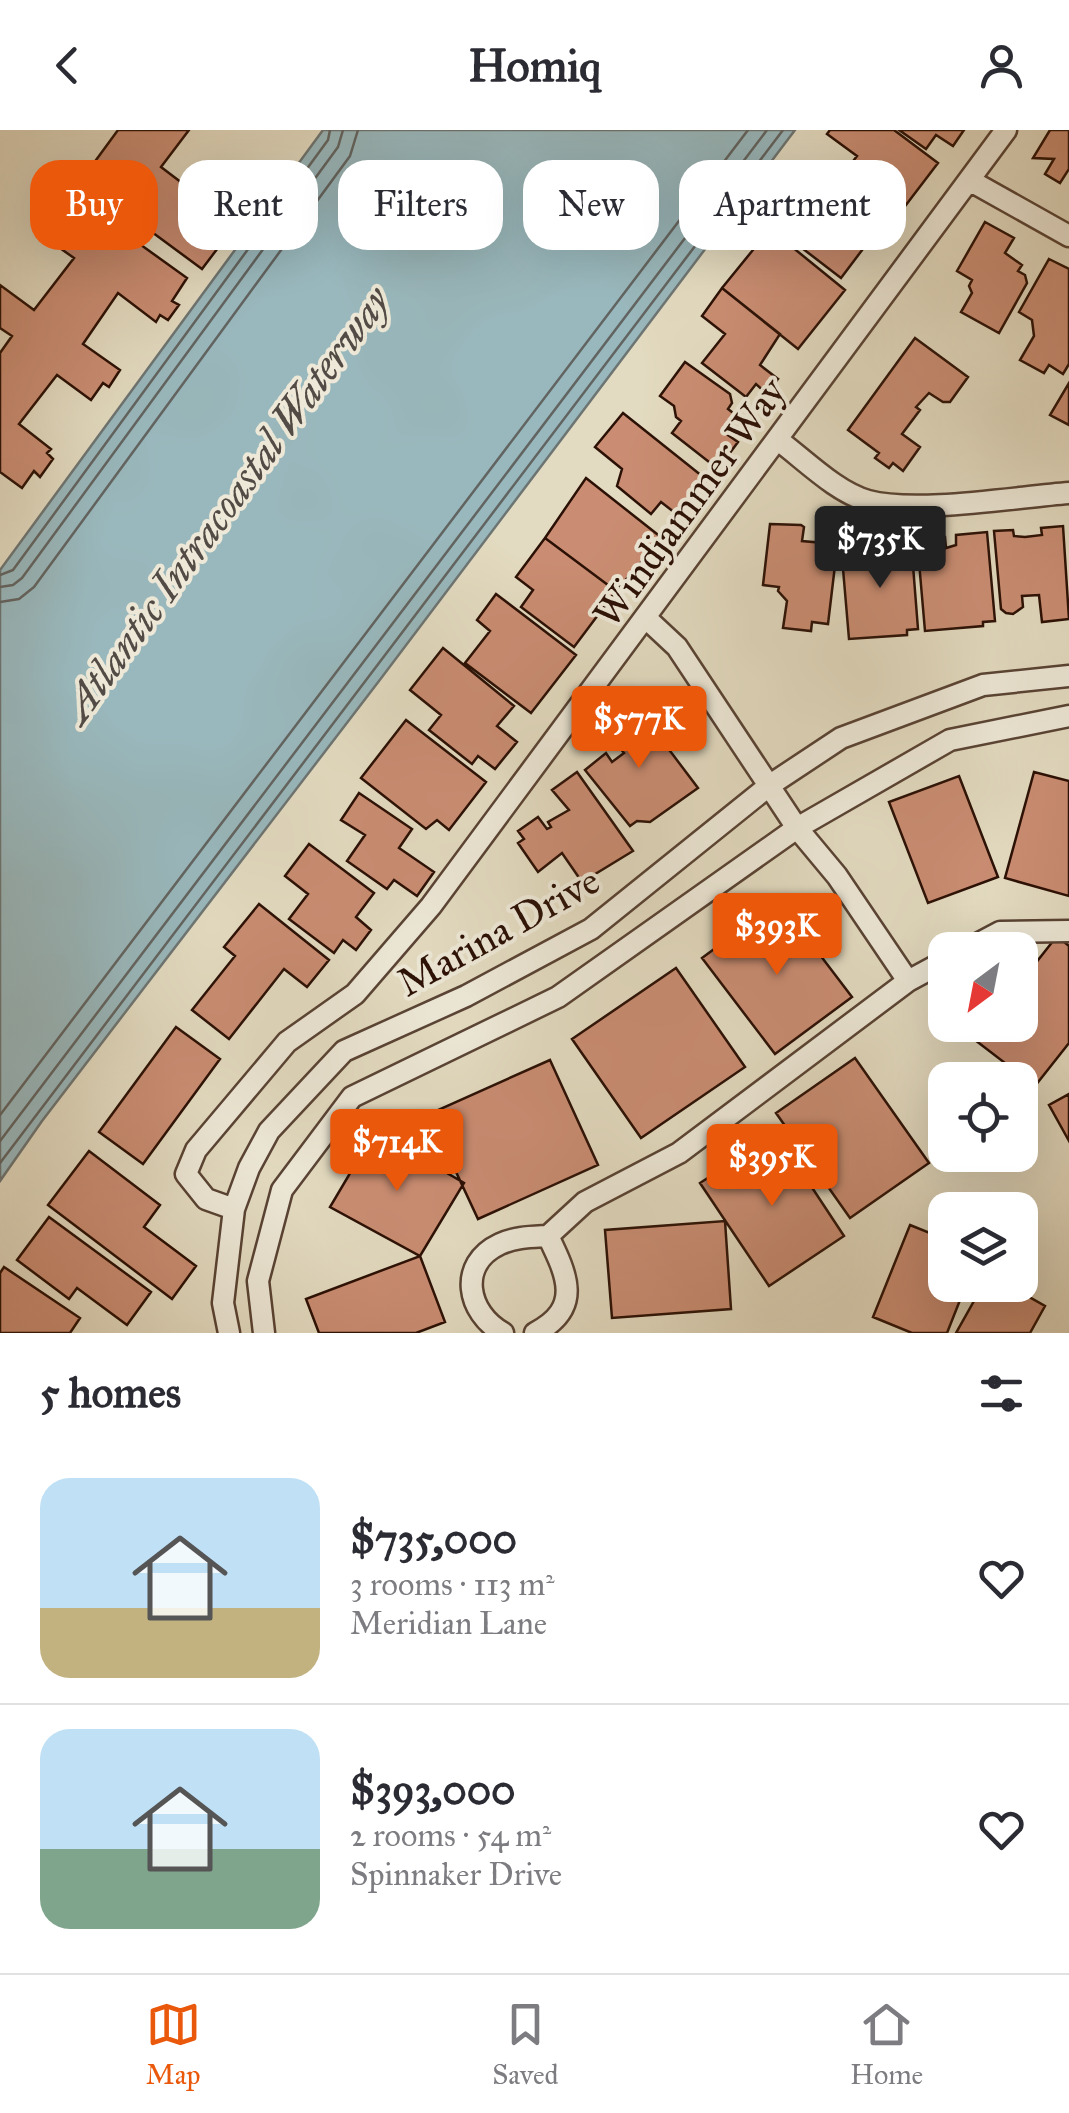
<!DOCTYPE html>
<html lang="en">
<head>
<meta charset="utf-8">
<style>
	:root { --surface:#fff; --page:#f7f7f7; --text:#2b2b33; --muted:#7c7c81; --line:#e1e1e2; --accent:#ea580c }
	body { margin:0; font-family:"IM FELL Great Primer",serif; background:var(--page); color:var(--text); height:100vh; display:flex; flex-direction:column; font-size:38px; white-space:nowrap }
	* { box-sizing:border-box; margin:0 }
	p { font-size:32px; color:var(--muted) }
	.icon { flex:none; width:55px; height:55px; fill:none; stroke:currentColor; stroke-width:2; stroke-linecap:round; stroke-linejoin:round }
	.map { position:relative; height:1203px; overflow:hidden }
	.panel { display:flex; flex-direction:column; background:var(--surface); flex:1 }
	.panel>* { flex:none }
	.top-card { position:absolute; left:30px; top:30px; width:1010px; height:90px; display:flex; gap:20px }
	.needle { width:65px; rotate:212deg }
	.fabs { position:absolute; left:928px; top:802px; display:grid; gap:20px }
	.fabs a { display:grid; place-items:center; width:110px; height:110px; border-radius:20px; background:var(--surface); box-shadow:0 10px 40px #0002; font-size:50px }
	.price { position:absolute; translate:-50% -85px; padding:0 22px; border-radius:10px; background:var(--accent); color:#fff; font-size:32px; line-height:65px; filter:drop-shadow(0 2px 5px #0008) }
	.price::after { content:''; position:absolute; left:50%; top:60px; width:30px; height:22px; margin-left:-15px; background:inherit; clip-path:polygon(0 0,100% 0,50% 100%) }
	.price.current { background:#222; color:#fff }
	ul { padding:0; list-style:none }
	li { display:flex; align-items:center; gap:30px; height:250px; padding:0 40px }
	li+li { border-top:2px solid var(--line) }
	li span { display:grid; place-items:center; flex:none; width:280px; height:200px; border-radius:30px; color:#555 }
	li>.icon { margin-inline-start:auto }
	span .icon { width:120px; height:120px; fill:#fffc; stroke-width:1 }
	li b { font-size:42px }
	h2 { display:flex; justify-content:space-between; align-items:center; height:120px; padding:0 40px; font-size:42px }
	.chip { padding:0 35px; border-radius:30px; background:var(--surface); box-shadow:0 10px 40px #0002; font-size:35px; line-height:90px }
	.chip.current { background:var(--accent); color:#fff }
	header { display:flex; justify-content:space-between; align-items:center; height:130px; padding:0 40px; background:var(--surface); font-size:45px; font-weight:700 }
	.tabs { display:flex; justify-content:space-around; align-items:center; height:140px; border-top:2px solid var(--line); background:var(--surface); font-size:28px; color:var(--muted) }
	.tabs a { display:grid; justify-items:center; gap:5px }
	.tabs .current { color:var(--accent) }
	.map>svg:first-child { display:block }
	.water { fill:#99b8bd; stroke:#6d7573; stroke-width:2.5 }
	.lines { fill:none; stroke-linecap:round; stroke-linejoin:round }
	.shore { stroke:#626461; stroke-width:2.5 }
	.building { fill:#ca8d73; stroke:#2b1005; stroke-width:2.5 }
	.minor-casing { stroke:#594334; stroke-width:25 }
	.minor { stroke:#ede8d7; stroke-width:20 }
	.labels { text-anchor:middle; stroke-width:8; stroke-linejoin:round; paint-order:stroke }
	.street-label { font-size:40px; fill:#2b1005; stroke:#ede8d7 }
	.water-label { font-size:42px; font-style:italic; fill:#524b45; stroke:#ede8d7 }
</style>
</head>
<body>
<header><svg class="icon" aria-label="back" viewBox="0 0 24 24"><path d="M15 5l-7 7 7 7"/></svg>Homiq<svg class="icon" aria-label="person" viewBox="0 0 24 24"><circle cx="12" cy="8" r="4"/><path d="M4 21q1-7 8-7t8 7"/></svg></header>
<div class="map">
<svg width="1069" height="1203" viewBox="0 0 1069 1203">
	<rect width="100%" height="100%" fill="#e3dbc1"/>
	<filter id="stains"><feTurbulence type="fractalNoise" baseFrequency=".002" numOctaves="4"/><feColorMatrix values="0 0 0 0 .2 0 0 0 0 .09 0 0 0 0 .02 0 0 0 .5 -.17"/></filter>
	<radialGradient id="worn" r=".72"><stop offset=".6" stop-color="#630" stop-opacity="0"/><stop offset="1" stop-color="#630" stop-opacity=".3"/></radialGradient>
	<path class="water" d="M 323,0 L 795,0 L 379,551 L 42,991 L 0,1051 L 0,440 Z"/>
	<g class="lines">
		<path class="shore" d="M 0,445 L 13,440 L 328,10 L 330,0
			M 0,457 L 13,455 L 22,448 L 338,17 L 343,0
			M 0,472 L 19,469 L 34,457 L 350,26 L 358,0
			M 0,985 L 748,0
			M 0,1011 L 767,0
			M 0,1033 L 783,0"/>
	</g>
	<path class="building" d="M 118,0 L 189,0 L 161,37 L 211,75 L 216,69 L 233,81 L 227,88 L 236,94 L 202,139 L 99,63 L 106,54 L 88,41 Z
		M 830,0 L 894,0 L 938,33 L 896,88 L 841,47 L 857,26 L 827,4 Z
		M 899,0 L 964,0 L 953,16 L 936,5 L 926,19 Z
		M 1050,0 L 1069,0 L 1069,39 L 1060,53 L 1045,44 L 1054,29 L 1033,28 Z
		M 810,36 L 884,91 L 841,148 L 785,105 L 804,80 L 787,67 Z
		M 70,64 L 187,148 L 172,171 L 179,175 L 168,190 L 160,185 L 156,192 L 118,163 L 83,214 L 120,240 L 109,257 L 103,253 L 91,270 L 57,245 L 19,294 L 51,319 L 47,323 L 53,329 L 40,347 L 34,341 L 22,358 L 0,342 L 0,223 L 12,206 L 0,198 L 0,155 L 34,180 L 74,128 L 40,104 Z
		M 985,92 L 1014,108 L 1005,123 L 1022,135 L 1018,141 L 1025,145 L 1027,153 L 999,203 L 961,182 L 972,163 L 969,156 L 972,150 L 957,141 Z
		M 770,99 L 845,160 L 798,219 L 722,158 Z
		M 1049,129 L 1069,139 L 1069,234 L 1063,244 L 1049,235 L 1044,243 L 1020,230 L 1034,206 L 1032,190 L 1019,182 Z
		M 722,158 L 780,204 L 760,235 L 778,249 L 766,263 L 756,254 L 746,267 L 702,233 L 725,204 L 702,186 Z
		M 915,208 L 968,247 L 950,272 L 943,272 L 929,263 L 916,277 L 920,280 L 902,304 L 920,317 L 903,341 L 893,333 L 889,338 L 875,328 L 879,323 L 848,300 Z
		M 685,232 L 730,264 L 732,273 L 728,279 L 737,286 L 729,298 L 726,296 L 722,301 L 738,312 L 718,339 L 672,303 L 681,291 L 676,287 L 674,276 L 660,266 Z
		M 1069,253 L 1069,295 L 1050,285 Z
		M 623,283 L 707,350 L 679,386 L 661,372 L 651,384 L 617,356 L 622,339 L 595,317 Z
		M 586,348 L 662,408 L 616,461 L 545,408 Z
		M 770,394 L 801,395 L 804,397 L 802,411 L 824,413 L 824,419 L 831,420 L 836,427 L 828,494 L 812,492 L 811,501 L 783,498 L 787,471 L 778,461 L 779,457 L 763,455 Z
		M 1063,396 L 1069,489 L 1042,492 L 1039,465 L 1022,466 L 1023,477 L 1013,484 L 1006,483 L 1001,479 L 994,401 L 1013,400 L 1014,406 L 1025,407 L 1042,405 L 1041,398 Z
		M 987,402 L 995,491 L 983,492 L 983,496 L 925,501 L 917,409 L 945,407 L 946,418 L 956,415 L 956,405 Z
		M 545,408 L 616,461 L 574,517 L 521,477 L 533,460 L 516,447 Z
		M 911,410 L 918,499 L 907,500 L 907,505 L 849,509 L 842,427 L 848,427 L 853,416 L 865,416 L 870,427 L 880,426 L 879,413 Z
		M 496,464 L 576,525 L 531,583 L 465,533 L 490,501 L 477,490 Z
		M 443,518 L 514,576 L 497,596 L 517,612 L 495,639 L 478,626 L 472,634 L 429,600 L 441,585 L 410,560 Z
		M 624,573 L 645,599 L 642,601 L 647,607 L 655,601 L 698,658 L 650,692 L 637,691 L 630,696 L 585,640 L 606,623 L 612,632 L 624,623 L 599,593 Z
		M 406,590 L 486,652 L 449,700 L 437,690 L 426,699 L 361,648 Z
		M 577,642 L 633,721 L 582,752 L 562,723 L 538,742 L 518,713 L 524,709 L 518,701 L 538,687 L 547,699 L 551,697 L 548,692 L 569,680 L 552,660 Z
		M 1034,642 L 1069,651 L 1069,766 L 1005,748 Z
		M 959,646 L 998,747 L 928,773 L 889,672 Z
		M 359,663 L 412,699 L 399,718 L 434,742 L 417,766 L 394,750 L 387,759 L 347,731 L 365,705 L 341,690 Z
		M 309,714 L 374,763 L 356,787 L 371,800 L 356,820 L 343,810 L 334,823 L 289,789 L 308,764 L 285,746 Z
		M 779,771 L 852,867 L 775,924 L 702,828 Z
		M 259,774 L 329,830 L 307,857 L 284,839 L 229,909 L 192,880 L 235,826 L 224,817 Z
		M 1057,806 L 1069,816 L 1069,913 L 1035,956 L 975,910 L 987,895 L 1020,895 L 1020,853 Z
		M 676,838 L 745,937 L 641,1008 L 572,909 Z
		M 176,897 L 220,929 L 143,1034 L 99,1002 Z
		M 855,928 L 929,1033 L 850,1088 L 776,983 Z
		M 550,930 L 598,1035 L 478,1089 L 429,984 Z
		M 1069,964 L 1069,1011 L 1049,975 Z
		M 375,1001 L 464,1053 L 420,1126 L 330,1077 Z
		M 776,1003 L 844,1106 L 769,1156 L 700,1053 Z
		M 89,1021 L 160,1075 L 144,1097 L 196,1136 L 172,1169 L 48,1075 Z
		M 49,1087 L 151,1162 L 127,1195 L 77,1158 L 69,1169 L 17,1130 Z
		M 725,1091 L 731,1179 L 612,1188 L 605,1100 Z
		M 910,1095 L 945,1109 L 945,1155 L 966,1155 L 947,1203 L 912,1203 L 873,1187 Z
		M 420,1126 L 445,1192 L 416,1203 L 319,1203 L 306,1169 Z
		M 4,1137 L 80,1188 L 70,1203 L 0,1203 L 0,1143 Z
		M 983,1155 L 1008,1155 L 1045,1176 L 1030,1203 L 956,1203 Z"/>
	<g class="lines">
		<g class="minor-casing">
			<path id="minor" d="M 969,50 L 1069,106
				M 778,310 C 805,330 836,362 868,371 C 917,384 1016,367 1069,363
				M 647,489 L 677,517 L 797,698 L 837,746 L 908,851
				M 966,820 L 1000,802 L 1069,801
				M 234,1079 L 206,1069 L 186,1044 L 196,1020 L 287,912 L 355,864 L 431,776 L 1006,0
				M 548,1106 L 585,1072 L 679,1023 L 908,851 L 945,831
				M 229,1203 L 223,1173 L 234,1079 L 249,1038 L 269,1001 L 344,921 L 466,866 L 591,799 L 770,655 L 841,608 L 983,555 L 1069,546
				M 264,1203 L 258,1151 L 282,1060 L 352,967 L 558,867 L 797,698 L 950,610 L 1069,586
				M 503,1203 C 467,1183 457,1134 500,1114 C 515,1107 531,1107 548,1106 C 567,1145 583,1178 535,1203"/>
		</g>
		<use href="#minor" class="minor"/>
	</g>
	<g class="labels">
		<g class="street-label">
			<text transform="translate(689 372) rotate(-54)" y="14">Windjammer Way</text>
			<text transform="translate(498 801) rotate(-29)" y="14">Marina Drive</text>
		</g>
		<g class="water-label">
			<text transform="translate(225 374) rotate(-54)" y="15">Atlantic Intracoastal Waterway</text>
		</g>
	</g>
	<rect width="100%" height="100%" filter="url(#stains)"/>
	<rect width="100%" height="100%" fill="url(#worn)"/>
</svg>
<div class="fabs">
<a><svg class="needle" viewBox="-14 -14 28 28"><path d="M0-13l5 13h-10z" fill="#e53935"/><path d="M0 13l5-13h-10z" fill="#7c7c81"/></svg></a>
<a><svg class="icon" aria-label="locate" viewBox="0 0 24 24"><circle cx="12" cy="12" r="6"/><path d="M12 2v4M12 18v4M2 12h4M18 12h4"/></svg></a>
<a><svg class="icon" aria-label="layers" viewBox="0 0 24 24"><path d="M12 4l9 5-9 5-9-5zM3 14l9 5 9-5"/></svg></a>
</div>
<b class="price current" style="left:880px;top:461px">$735K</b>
<b class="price" style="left:639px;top:641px">$577K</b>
<b class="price" style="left:777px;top:848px">$393K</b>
<b class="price" style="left:397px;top:1064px">$714K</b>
<b class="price" style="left:772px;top:1079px">$395K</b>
<div class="top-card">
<a class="chip current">Buy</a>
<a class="chip">Rent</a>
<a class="chip">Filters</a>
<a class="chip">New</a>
<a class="chip">Apartment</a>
</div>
</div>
<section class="panel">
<h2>5 homes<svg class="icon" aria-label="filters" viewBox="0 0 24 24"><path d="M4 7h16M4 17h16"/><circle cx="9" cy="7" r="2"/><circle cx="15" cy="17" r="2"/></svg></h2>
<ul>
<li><span style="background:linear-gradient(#bfe0f5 65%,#c2b280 0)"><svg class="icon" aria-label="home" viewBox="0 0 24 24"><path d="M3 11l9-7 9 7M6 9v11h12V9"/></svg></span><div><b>$735,000</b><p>3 rooms · 113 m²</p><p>Meridian Lane</p></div><svg class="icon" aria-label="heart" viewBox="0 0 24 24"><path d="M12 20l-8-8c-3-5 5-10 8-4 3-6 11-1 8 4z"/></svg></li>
<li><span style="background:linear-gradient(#bfe0f5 60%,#7fa58c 0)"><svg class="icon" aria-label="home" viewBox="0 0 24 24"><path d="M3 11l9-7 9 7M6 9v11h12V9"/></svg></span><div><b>$393,000</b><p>2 rooms · 54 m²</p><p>Spinnaker Drive</p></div><svg class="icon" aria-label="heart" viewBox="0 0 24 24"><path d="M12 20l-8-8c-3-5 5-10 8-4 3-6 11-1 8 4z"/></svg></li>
</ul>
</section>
<nav class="tabs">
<a class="current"><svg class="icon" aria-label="map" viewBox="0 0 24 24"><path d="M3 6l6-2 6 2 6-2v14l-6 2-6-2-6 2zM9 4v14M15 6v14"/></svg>Map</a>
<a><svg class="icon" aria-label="saved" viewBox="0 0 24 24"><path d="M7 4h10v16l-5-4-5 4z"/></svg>Saved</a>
<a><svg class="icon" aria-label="home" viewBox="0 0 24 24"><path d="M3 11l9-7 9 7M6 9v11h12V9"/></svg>Home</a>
</nav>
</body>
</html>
